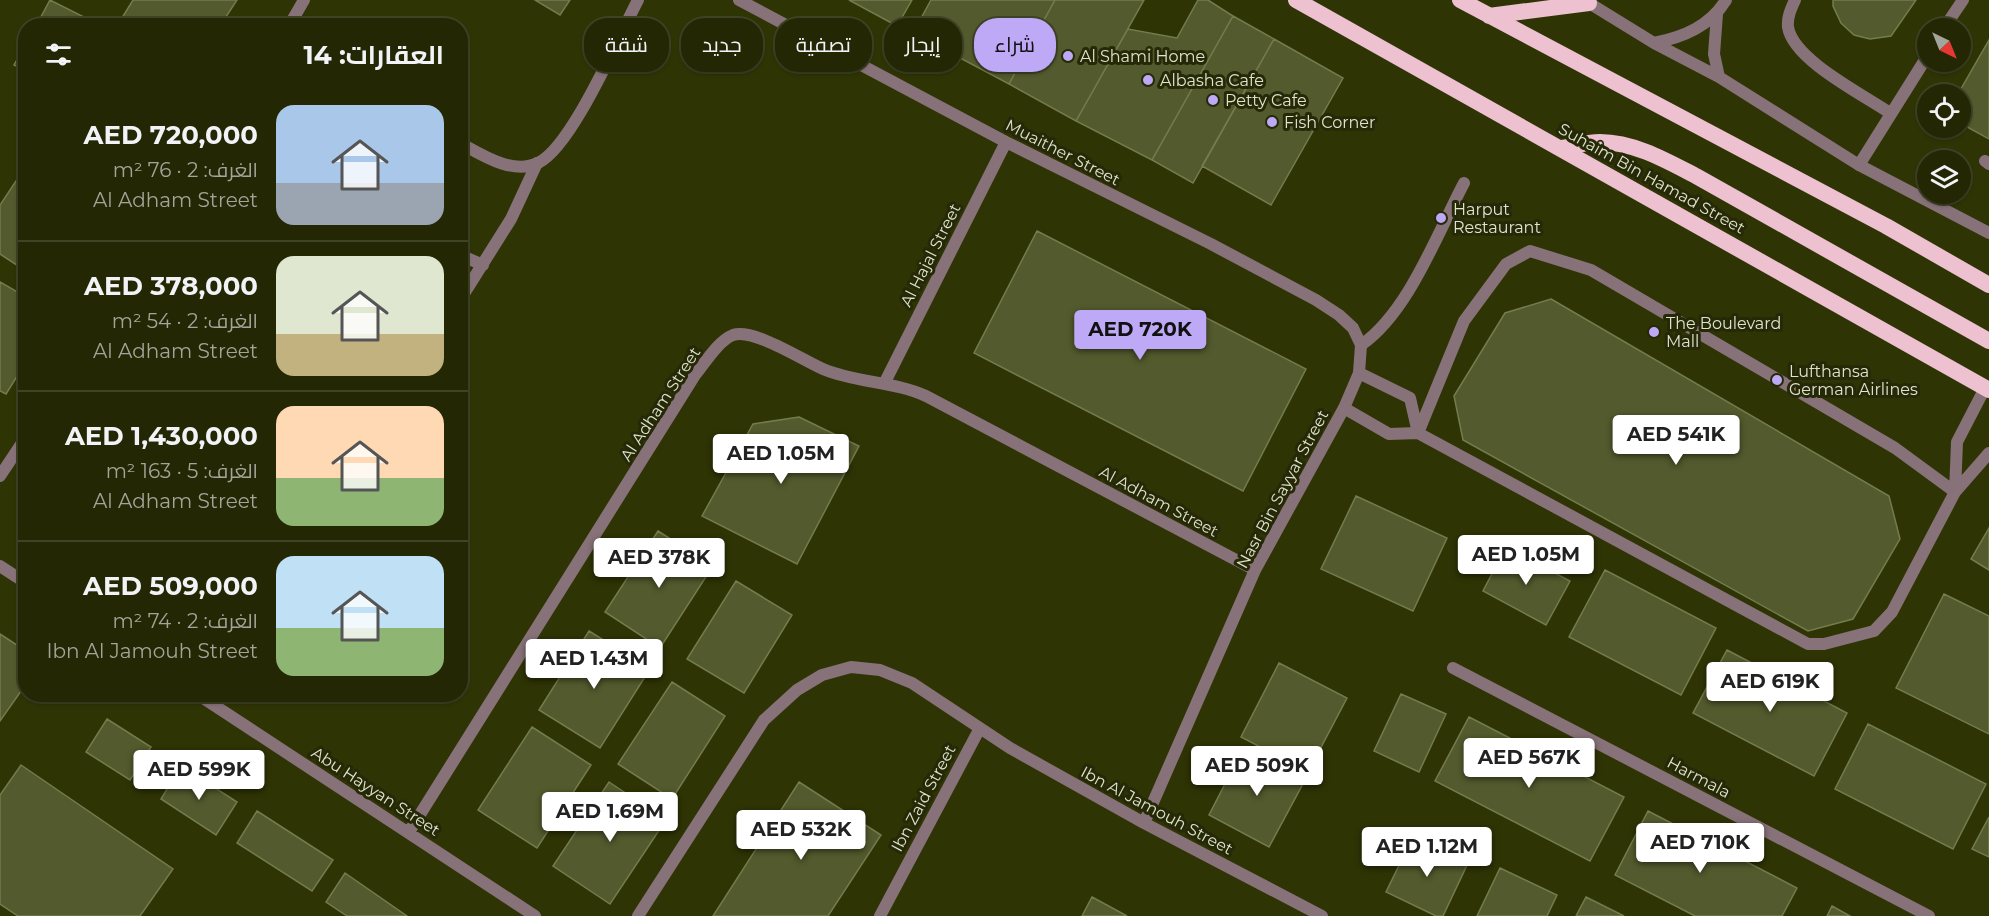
<!DOCTYPE html>
<html lang="ar">
<head>
<meta charset="utf-8">
<style>
	:root { --surface:#232704; --page:#2b2f0e; --text:#f1f3f6; --muted:#a3a59a; --line:#404426; --accent:#bda9f5 }
	body { margin:0; font-family:Montserrat,Cairo,sans-serif; background:var(--page); color:var(--text); direction:rtl; height:100vh; display:flex; flex-direction:column; font-size:22px; white-space:nowrap }
	* { box-sizing:border-box; margin:0 }
	p { font-size:20px; color:var(--muted) }
	.icon { flex:none; width:33px; height:33px; fill:none; stroke:currentColor; stroke-width:2; stroke-linecap:round; stroke-linejoin:round }
	.map { position:relative; flex:1; overflow:hidden; direction:ltr }
	.details { position:absolute; left:18px; top:18px; width:450px; height:684px; display:flex; flex-direction:column; background:var(--surface); border-radius:24px; box-shadow:0 2px 4px #0004,0 0 0 2px var(--line); direction:rtl }
	.details>* { flex:none }
	.guide { position:absolute; left:486px; top:18px; width:570px; height:54px; direction:rtl; display:flex; gap:12px }
	.needle { width:39px; rotate:137deg }
	.buttons { position:absolute; left:1917px; top:18px; display:grid; gap:12px }
	.buttons a { display:grid; place-items:center; width:54px; height:54px; border-radius:50%; background:var(--surface); box-shadow:0 2px 4px #0004,0 0 0 2px var(--line); font-size:30px }
	.price { position:absolute; translate:-50% -51px; padding:0 14px; border-radius:6px; background:#fff; color:#222; font-size:20px; line-height:39px; filter:drop-shadow(0 2px 3px #0008) }
	.price::after { content:''; position:absolute; left:50%; top:36px; width:18px; height:14px; margin-left:-9px; background:inherit; clip-path:polygon(0 0,100% 0,50% 100%) }
	.price.selected { background:var(--accent); color:#111 }
	ul { padding:0; list-style:none }
	li { display:flex; align-items:center; gap:18px; height:150px; padding:0 24px }
	li+li { border-top:2px solid var(--line) }
	li span { display:grid; place-items:center; flex:none; width:168px; height:120px; border-radius:18px; color:#555 }
	li>.icon { margin-inline-start:auto }
	span .icon { width:72px; height:72px; fill:#fffc; stroke-width:1 }
	li b { font-size:26px }
	h2 { display:flex; justify-content:space-between; align-items:center; height:72px; padding:0 24px; font-size:26px }
	.chip { padding:0 21px; border-radius:24px; background:var(--surface); box-shadow:0 2px 4px #0004,0 0 0 2px var(--line); font-size:21px; line-height:54px }
	.chip.selected { background:var(--accent); color:#111 }
	.map>svg:first-child { display:block }
	.building { fill:#535a2d; stroke:#747b4d; stroke-width:1.5 }
	.lines { fill:none; stroke-linecap:round; stroke-linejoin:round }
	.service { stroke:#887279; stroke-width:12 }
	.minor { stroke:#887279; stroke-width:12 }
	.trunk { stroke:#eec1d0; stroke-width:16 }
	.poi-dot { fill:#bda9f5; stroke:#252907; stroke-width:2 }
	.labels { text-anchor:middle; stroke-width:6; stroke-linejoin:round; paint-order:stroke }
	.poi-label { font-size:16px; fill:#dfe4cb; stroke:#252907; text-anchor:start }
	.street-label { font-size:16px; fill:#dfe4cb; stroke:#252907 }
</style>
</head>
<body>
<div class="map">
<svg width="1989" height="916" viewBox="0 0 1989 916">
	<rect width="100%" height="100%" fill="#2f3405"/>
	<path class="building" d="M 50,0 L 86,18 L 82,26 L 36,26 Z
		M 133,0 L 237,0 L 220,26 L 117,26 Z
		M 535,0 L 570,0 L 560,15 Z
		M 849,0 L 912,0 L 897,26 Z
		M 931,0 L 1055,0 L 1009,84 L 913,33 Z
		M 1055,0 L 1144,0 L 1076,121 L 1009,84 Z
		M 1198,0 L 1208,0 L 1233,16 L 1152,160 L 1076,121 L 1128,29 L 1177,38 Z
		M 1833,0 L 1916,0 L 1891,36 L 1870,39 L 1854,35 L 1841,23 L 1833,6 Z
		M 1233,16 L 1274,39 L 1193,183 L 1152,160 Z
		M 1274,39 L 1343,78 L 1271,205 L 1202,166 Z
		M 1989,40 L 1989,139 L 1960,123 L 1960,94 L 1958,94 Z
		M 26,44 L 26,71 L 14,65 Z
		M 26,166 L 26,271 L 0,254 L 0,205 Z
		M 1037,231 L 1306,369 L 1243,491 L 974,353 Z
		M 0,282 L 26,297 L 26,362 L 6,394 L 0,391 Z
		M 1551,299 L 1889,496 L 1900,539 L 1853,619 L 1808,631 L 1463,440 L 1454,396 L 1505,313 Z
		M 799,417 L 859,446 L 797,564 L 702,516 L 753,424 Z
		M 1356,496 L 1447,538 L 1413,611 L 1321,569 Z
		M 1989,528 L 1989,570 L 1971,559 Z
		M 658,531 L 713,566 L 660,648 L 605,612 Z
		M 1506,547 L 1570,581 L 1546,625 L 1483,591 Z
		M 1605,570 L 1716,628 L 1681,695 L 1569,637 Z
		M 736,581 L 792,615 L 744,693 L 687,659 Z
		M 1944,594 L 1989,616 L 1989,734 L 1896,688 Z
		M 589,631 L 650,669 L 600,748 L 539,710 Z
		M 0,634 L 26,651 L 26,684 L 0,721 Z
		M 1727,650 L 1847,713 L 1814,776 L 1693,713 Z
		M 1279,663 L 1347,698 L 1308,772 L 1241,737 Z
		M 672,682 L 725,716 L 672,799 L 618,764 Z
		M 1401,694 L 1446,714 L 1419,772 L 1374,751 Z
		M 1469,717 L 1624,797 L 1590,861 L 1435,781 Z
		M 107,719 L 151,747 L 130,780 L 86,752 Z
		M 1868,724 L 1986,784 L 1953,849 L 1835,789 Z
		M 532,727 L 591,765 L 537,848 L 478,810 Z
		M 1244,747 L 1305,780 L 1269,847 L 1209,815 Z
		M 21,765 L 173,869 L 140,916 L 18,916 L 0,904 L 0,795 Z
		M 181,766 L 237,802 L 216,835 L 161,799 Z
		M 609,782 L 666,820 L 610,904 L 553,866 Z
		M 799,782 L 881,835 L 828,916 L 713,916 Z
		M 257,811 L 333,860 L 312,891 L 237,843 Z
		M 1648,811 L 1797,888 L 1782,916 L 1695,916 L 1615,875 Z
		M 1989,817 L 1989,857 L 1972,849 Z
		M 1413,837 L 1468,863 L 1443,916 L 1436,916 L 1386,892 Z
		M 1500,868 L 1557,895 L 1547,916 L 1477,916 Z
		M 345,873 L 407,916 L 347,916 L 326,902 Z
		M 1092,897 L 1127,916 L 1082,916 Z
		M 1586,897 L 1624,916 L 1576,916 Z
		M 1832,906 L 1850,916 L 1827,916 Z"/>
	<g class="lines">
		<path class="service" d="M 1795,0 C 1791,9 1787,17 1788,27 C 1793,60 1864,95 1890,113
			M 1944,28 L 1963,0
			M 1985,161 L 1989,164
			M 1859,165 L 1928,55
			M 460,255 L 483,265
			M 460,300 L 511,219 L 537,163
			M 1361,345 C 1408,313 1437,234 1464,183
			M 1359,373 L 1410,398 L 1418,433
			M 1344,408 L 1389,434 L 1418,433 L 1808,644 L 1824,644 L 1874,631 L 1892,612 L 1955,492 L 1989,453
			M 1418,433 L 1464,321 L 1506,264 L 1530,251 L 1591,270 L 1895,448 L 1955,492
			M 1955,492 L 1957,442 L 1985,388
			M 1453,668 L 1929,916"/>
		<path class="minor" d="M 739,0 L 1006,142 L 1211,244 L 1316,300 L 1339,315 L 1353,328 L 1361,345 L 1359,373 L 1344,408 L 1255,570 L 1144,823
			M 1584,0 L 1654,43 L 1719,77 L 1859,165 L 1989,233
			M 1717,14 L 1714,54 L 1719,77
			M 289,26 L 304,0
			M 1654,43 C 1684,37 1710,26 1726,0
			M 460,143 C 482,155 512,175 538,163 C 572,147 619,36 638,0
			M 885,382 L 1006,142
			M 0,476 L 26,437
			M 0,566 L 26,583
			M 197,694 L 535,916
			M 409,832 L 695,375 C 705,363 718,341 733,335 C 754,328 804,361 823,369 C 856,383 893,381 926,396 L 1255,570
			M 638,916 L 764,720 L 797,690 L 822,675 L 851,667 L 880,670 L 912,683 L 1010,748 L 1144,823 L 1322,916
			M 880,916 L 980,728"/>
		<path class="trunk" d="M 1296,0 L 1989,390
			M 1460,0 L 1886,226 L 1989,285
			M 1489,16 L 1589,3
			M 1562,148 C 1574,146 1587,142 1600,142 C 1634,142 1667,161 1696,176 L 1989,341"/>
	</g>
	<g class="poi-dot">
		<circle cx="1068" cy="56" r="6"/>
		<circle cx="1148" cy="80" r="6"/>
		<circle cx="1213" cy="100" r="6"/>
		<circle cx="1272" cy="122" r="6"/>
		<circle cx="1441" cy="218" r="6"/>
		<circle cx="1654" cy="332" r="6"/>
		<circle cx="1777" cy="380" r="6"/>
	</g>
	<g class="labels">
		<g class="poi-label">
			<text x="1080" y="62">Al Shami Home</text>
			<text x="1160" y="86">Albasha Cafe</text>
			<text x="1225" y="106">Petty Cafe</text>
			<text x="1284" y="128">Fish Corner</text>
			<text x="1453" y="215">Harput<tspan x="1453" dy="18">Restaurant</tspan></text>
			<text x="1666" y="329">The Boulevard<tspan x="1666" dy="18">Mall</tspan></text>
			<text x="1789" y="377">Lufthansa<tspan x="1789" dy="18">German Airlines</tspan></text>
		</g>
		<g class="street-label">
			<text transform="translate(1063 152) rotate(27)" y="6">Muaither Street</text>
			<text transform="translate(1652 178) rotate(29)" y="6">Suhaim Bin Hamad Street</text>
			<text transform="translate(930 255) rotate(-63)" y="6">Al Hajal Street</text>
			<text transform="translate(660 404) rotate(-57)" y="6">Al Adham Street</text>
			<text transform="translate(1282 489) rotate(-62)" y="6">Nasr Bin Sayyar Street</text>
			<text transform="translate(1159 501) rotate(28)" y="6">Al Adham Street</text>
			<text transform="translate(1699 777) rotate(28)" y="6">Harmala</text>
			<text transform="translate(376 791) rotate(33)" y="6">Abu Hayyan Street</text>
			<text transform="translate(923 798) rotate(-62)" y="6">Ibn Zaid Street</text>
			<text transform="translate(1157 810) rotate(28)" y="6">Ibn Al Jamouh Street</text>
		</g>
	</g>
</svg>
<div class="buttons">
<a><svg class="needle" viewBox="-14 -14 28 28"><path d="M0-13l5 13h-10z" fill="#e53935"/><path d="M0 13l5-13h-10z" fill="#a3a59a"/></svg></a>
<a><svg class="icon" aria-label="locate" viewBox="0 0 24 24"><circle cx="12" cy="12" r="6"/><path d="M12 2v4M12 18v4M2 12h4M18 12h4"/></svg></a>
<a><svg class="icon" aria-label="layers" viewBox="0 0 24 24"><path d="M12 4l9 5-9 5-9-5zM3 14l9 5 9-5"/></svg></a>
</div>
<b class="price selected" style="left:1140px;top:361px">AED 720K</b>
<b class="price" style="left:1676px;top:466px">AED 541K</b>
<b class="price" style="left:781px;top:485px">AED 1.05M</b>
<b class="price" style="left:1526px;top:586px">AED 1.05M</b>
<b class="price" style="left:659px;top:589px">AED 378K</b>
<b class="price" style="left:594px;top:690px">AED 1.43M</b>
<b class="price" style="left:1770px;top:713px">AED 619K</b>
<b class="price" style="left:1529px;top:789px">AED 567K</b>
<b class="price" style="left:1257px;top:797px">AED 509K</b>
<b class="price" style="left:199px;top:801px">AED 599K</b>
<b class="price" style="left:610px;top:843px">AED 1.69M</b>
<b class="price" style="left:801px;top:861px">AED 532K</b>
<b class="price" style="left:1700px;top:874px">AED 710K</b>
<b class="price" style="left:1427px;top:878px">AED 1.12M</b>
<div class="guide">
<a class="chip selected">شراء</a>
<a class="chip">إيجار</a>
<a class="chip">تصفية</a>
<a class="chip">جديد</a>
<a class="chip">شقة</a>
</div>
<section class="details">
<h2>العقارات: 14<svg class="icon" aria-label="filters" viewBox="0 0 24 24"><path d="M4 7h16M4 17h16"/><circle cx="9" cy="7" r="2"/><circle cx="15" cy="17" r="2"/></svg></h2>
<ul>
<li><span style="background:linear-gradient(#a9c7e8 65%,#9aa5b1 0)"><svg class="icon" aria-label="home" viewBox="0 0 24 24"><path d="M3 11l9-7 9 7M6 9v11h12V9"/></svg></span><div><b>AED 720,000</b><p>الغرف: 2 · 76 m²</p><p>Al Adham Street</p></div></li>
<li><span style="background:linear-gradient(#dfe7d0 65%,#c2b280 0)"><svg class="icon" aria-label="home" viewBox="0 0 24 24"><path d="M3 11l9-7 9 7M6 9v11h12V9"/></svg></span><div><b>AED 378,000</b><p>الغرف: 2 · 54 m²</p><p>Al Adham Street</p></div></li>
<li><span style="background:linear-gradient(#ffd9b3 60%,#8fb573 0)"><svg class="icon" aria-label="home" viewBox="0 0 24 24"><path d="M3 11l9-7 9 7M6 9v11h12V9"/></svg></span><div><b>AED 1,430,000</b><p>الغرف: 5 · 163 m²</p><p>Al Adham Street</p></div></li>
<li><span style="background:linear-gradient(#bfe0f5 60%,#8fb573 0)"><svg class="icon" aria-label="home" viewBox="0 0 24 24"><path d="M3 11l9-7 9 7M6 9v11h12V9"/></svg></span><div><b>AED 509,000</b><p>الغرف: 2 · 74 m²</p><p>Ibn Al Jamouh Street</p></div></li>
</ul>
</section>
</div>
</body>
</html>
